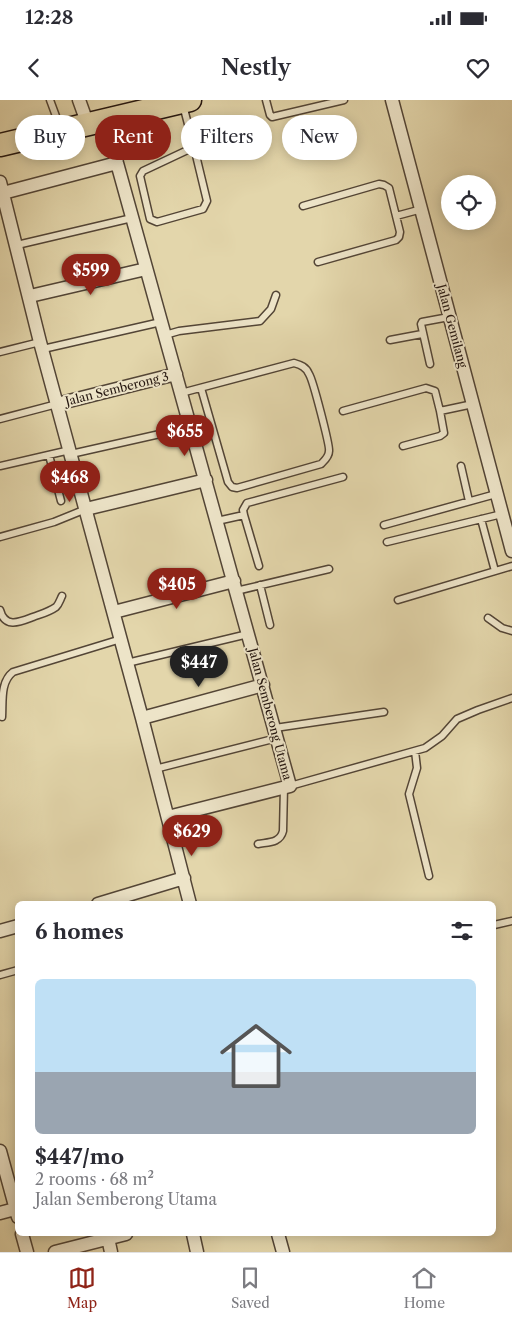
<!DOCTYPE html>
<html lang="en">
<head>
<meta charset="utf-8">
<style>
	:root { --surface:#fff; --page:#f7f7f7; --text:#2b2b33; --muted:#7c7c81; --line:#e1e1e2; --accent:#8f2418 }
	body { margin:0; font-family:"Libre Caslon Text",serif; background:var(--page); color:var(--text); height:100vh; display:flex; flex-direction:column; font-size:19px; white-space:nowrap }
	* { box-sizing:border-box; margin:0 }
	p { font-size:16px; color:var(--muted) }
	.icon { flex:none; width:28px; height:28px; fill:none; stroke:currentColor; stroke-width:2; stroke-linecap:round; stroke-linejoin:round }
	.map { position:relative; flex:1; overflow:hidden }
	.side { position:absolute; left:15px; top:801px; width:481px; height:335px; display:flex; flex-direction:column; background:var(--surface); border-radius:8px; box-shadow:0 2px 12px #0003 }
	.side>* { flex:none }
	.top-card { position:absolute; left:15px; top:15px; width:482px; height:45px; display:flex; gap:10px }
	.tools { position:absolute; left:441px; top:75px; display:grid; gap:10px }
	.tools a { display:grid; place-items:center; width:55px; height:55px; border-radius:50%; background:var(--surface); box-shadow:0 2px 12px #0003; font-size:25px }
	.price { position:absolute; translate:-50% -42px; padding:0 11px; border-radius:18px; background:var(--accent); color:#fff; font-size:16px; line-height:32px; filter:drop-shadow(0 1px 2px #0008) }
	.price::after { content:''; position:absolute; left:50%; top:30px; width:15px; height:11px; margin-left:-8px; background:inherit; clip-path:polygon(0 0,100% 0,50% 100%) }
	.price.on { background:#222; color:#fff }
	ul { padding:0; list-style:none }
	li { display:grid; align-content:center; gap:10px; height:265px; padding:0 20px }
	li span { display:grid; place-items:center; height:155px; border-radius:8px; color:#555 }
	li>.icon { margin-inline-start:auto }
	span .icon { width:90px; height:90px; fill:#fffc; stroke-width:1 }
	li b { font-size:21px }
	h2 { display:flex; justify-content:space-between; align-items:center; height:60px; padding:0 20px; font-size:21px }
	.tag { padding:0 18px; border-radius:22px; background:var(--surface); box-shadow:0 2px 12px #0003; font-size:18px; line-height:45px }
	.tag.on { background:var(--accent); color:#fff }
	.status { display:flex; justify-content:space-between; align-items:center; height:35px; padding:0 25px; background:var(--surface); direction:ltr }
	.status svg { height:14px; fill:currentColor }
	header { display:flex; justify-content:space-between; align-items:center; height:65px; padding:0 20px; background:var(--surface); font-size:22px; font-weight:600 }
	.menu { display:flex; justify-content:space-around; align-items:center; height:70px; border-top:1px solid var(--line); background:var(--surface); font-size:14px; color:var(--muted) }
	.menu a { display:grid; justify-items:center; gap:2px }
	.menu .on { color:var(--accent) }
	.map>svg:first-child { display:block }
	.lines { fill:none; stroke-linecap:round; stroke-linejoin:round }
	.lane-casing { stroke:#534536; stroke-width:9 }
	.street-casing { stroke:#534536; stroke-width:15 }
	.highway-casing { stroke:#23150f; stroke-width:25 }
	.lane { stroke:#ede4c8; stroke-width:6 }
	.street { stroke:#ede4c8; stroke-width:12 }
	.highway { stroke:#e3d6ab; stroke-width:22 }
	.labels { text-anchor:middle; stroke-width:4; stroke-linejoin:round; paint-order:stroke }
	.street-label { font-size:12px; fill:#23150f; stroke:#ede4c8 }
</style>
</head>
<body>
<div class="status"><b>12:28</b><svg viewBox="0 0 49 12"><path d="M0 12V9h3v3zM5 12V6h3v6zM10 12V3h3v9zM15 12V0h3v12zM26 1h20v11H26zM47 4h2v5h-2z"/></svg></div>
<header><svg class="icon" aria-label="back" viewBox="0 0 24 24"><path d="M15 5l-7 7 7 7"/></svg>Nestly<svg class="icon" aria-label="heart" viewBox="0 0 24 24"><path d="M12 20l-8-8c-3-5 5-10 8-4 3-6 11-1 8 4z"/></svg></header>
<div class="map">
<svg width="512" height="1152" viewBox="0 0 512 1152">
	<rect width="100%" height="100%" fill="#e3d6ab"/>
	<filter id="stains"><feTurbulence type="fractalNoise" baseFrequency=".004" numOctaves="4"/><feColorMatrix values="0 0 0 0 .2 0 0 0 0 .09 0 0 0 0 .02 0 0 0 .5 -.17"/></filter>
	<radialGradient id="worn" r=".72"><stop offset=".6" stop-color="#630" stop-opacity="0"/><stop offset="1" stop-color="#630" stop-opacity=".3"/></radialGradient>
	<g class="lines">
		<g class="lane-casing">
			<path id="lane" d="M 50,0 L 60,27
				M 266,0 L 270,15 L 272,17 L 344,0
				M 183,5 L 194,47 L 143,71 L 140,76 L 150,119 L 157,122 L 203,109 L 207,101 L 194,47
				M 303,106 L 379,84 L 384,85 L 389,88 L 400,132 L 399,137 L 396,140 L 318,162
				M 396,116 L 422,109
				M 17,145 L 132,118
				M 165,235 L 179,231 L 260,221 L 271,209 L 276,195
				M 390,240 L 422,234
				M 43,249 L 161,222
				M 0,252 L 40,242
				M 430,264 L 421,224 L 422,222 L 449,217
				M 181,293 L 294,263 C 301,265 306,267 309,274 C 313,280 330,346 329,351 C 329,357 324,361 321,364 L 237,388 L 232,387 L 228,382 L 201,288
				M 343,311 L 426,288 L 435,291 L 440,311 L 473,304
				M 0,319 L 57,304
				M 403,346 L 440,336 L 444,333 L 440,311
				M 71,354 L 191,327
				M 49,355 L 61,401
				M 0,366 L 70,350
				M 461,366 L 469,401
				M 244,415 L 243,410 L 247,403 L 343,377
				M 481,419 L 495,471
				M 217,421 L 244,415 L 259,466
				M 384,425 L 496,394
				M 0,437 L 54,422 L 86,409
				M 387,442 L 502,414
				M 260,485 L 270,525
				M 236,491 L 329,469
				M 398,500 L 512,466
				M 0,510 C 5,529 20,522 33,517 C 41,514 49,512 56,507 C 59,504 60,500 62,496
				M 488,518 L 502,528 L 512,531
				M 127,563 L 248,534
				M 2,617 C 3,602 0,582 13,572 L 121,539
				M 275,628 L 384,612
				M 415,651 L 417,668 L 409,694 L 429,776
				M 155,669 L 277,638
				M 290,686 L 425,648 L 442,636 L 457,619 L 478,610 L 512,598
				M 258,744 C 269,742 280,743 283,731 L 284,687
				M 494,825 L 512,821
				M 0,875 L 18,870"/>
		</g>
		<g class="street-casing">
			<path id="street" d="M 79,0 L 88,25
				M 392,0 L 512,451
				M 107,21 L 117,63 L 290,686 L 168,717
				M 0,82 L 40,242 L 142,618 L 190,804
				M 3,93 L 117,63
				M 30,196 L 146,169
				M 57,304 L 176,274
				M 86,409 L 206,380
				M 114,512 L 234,481
				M 142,618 L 263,585
				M 98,804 L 184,778
				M 0,831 L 18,826
				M 0,1051 L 18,1117
				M 0,1113 L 15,1109
				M 22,1134 L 27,1152
				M 193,1134 L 197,1152
				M 278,1134 L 283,1152
				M 108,1138 L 111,1152
				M 55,1152 L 126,1134"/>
		</g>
		<g class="highway-casing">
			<path id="highway" d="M 0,45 L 190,0"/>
		</g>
		<use href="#lane" class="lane"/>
		<use href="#street" class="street"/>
		<use href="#highway" class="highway"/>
	</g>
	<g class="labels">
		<g class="street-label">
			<text transform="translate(452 226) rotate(75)" y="4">Jalan Gemilang</text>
			<text transform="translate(117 289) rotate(-14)" y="4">Jalan Semberong 3</text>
			<text transform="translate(270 614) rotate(75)" y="4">Jalan Semberong Utama</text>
		</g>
	</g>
	<rect width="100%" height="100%" filter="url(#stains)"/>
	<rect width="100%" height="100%" fill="url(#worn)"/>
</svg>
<div class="tools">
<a><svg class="icon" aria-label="locate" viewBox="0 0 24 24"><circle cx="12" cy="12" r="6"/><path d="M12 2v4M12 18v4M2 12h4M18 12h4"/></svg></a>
</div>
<b class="price" style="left:91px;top:196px">$599</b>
<b class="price" style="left:185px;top:357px">$655</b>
<b class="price" style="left:70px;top:403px">$468</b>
<b class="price" style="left:177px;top:510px">$405</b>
<b class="price on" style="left:199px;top:588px">$447</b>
<b class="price" style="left:192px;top:757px">$629</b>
<div class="top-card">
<a class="tag">Buy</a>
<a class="tag on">Rent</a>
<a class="tag">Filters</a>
<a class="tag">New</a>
</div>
<section class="side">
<h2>6 homes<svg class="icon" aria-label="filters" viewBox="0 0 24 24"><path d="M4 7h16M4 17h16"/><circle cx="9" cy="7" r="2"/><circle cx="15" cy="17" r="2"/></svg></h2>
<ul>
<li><span style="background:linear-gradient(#bfe0f5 60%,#9aa5b1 0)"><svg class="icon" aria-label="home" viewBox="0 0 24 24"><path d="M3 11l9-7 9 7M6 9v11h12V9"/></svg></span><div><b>$447/mo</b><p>2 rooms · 68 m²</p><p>Jalan Semberong Utama</p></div></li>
</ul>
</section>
</div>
<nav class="menu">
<a class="on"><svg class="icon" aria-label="map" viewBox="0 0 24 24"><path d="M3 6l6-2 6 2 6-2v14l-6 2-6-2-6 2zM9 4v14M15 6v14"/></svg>Map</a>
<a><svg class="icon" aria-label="saved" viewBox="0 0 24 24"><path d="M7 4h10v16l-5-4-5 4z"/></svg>Saved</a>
<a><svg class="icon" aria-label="home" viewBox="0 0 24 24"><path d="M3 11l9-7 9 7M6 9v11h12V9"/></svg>Home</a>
</nav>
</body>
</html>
